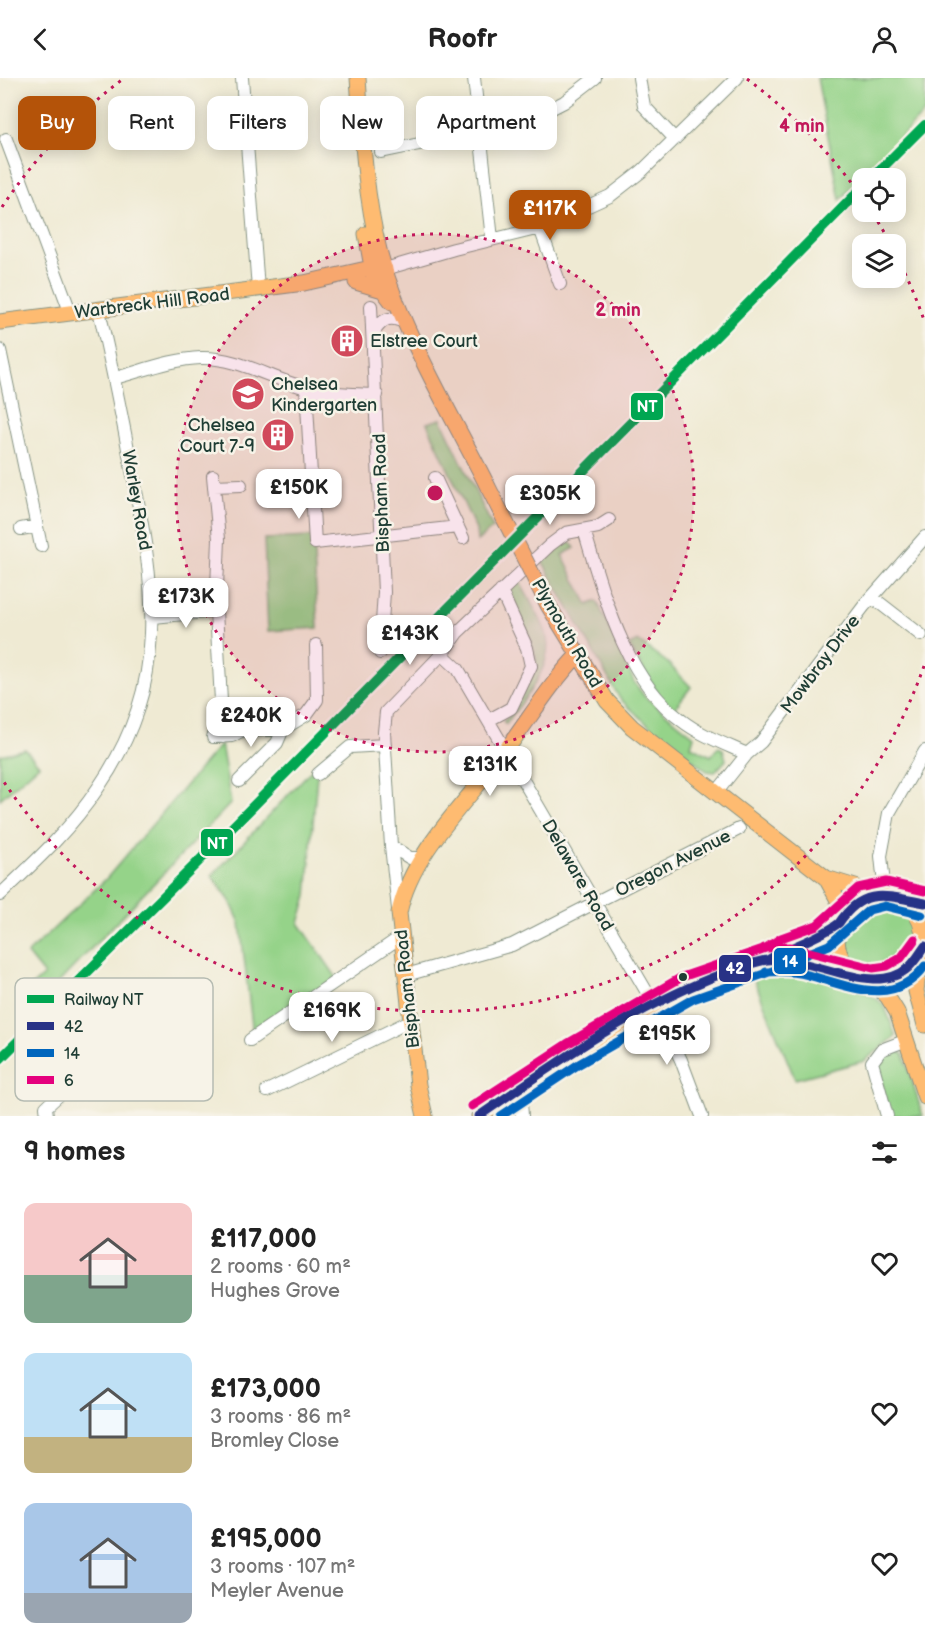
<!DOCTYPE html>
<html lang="en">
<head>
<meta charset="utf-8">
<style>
	:root { --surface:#fff; --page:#f6f6f6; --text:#222; --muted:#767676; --accent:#b45309 }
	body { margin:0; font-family:"Balsamiq Sans",sans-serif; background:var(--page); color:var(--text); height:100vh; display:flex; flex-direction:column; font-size:22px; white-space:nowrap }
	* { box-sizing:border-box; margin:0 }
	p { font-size:20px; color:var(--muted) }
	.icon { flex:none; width:33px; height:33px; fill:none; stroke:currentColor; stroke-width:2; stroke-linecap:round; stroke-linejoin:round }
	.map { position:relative; height:1038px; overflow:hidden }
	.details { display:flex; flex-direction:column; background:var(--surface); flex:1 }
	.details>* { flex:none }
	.guide { position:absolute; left:18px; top:18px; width:600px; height:54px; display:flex; gap:12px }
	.controls { position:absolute; left:852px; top:90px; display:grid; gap:12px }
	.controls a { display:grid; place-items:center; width:54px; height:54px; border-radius:12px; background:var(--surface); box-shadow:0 3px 15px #0003; font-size:30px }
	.price { position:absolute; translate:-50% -51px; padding:0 14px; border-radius:12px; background:#fff; color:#222; font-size:20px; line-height:39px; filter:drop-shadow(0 2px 3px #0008) }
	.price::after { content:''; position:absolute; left:50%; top:36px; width:18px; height:14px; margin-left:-9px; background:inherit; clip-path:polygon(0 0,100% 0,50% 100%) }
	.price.selected { background:var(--accent); color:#fff }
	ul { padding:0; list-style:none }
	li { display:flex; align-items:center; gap:18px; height:150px; padding:0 24px }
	li span { display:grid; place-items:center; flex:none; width:168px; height:120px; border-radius:12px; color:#555 }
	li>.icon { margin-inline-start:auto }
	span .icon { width:72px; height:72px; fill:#fffc; stroke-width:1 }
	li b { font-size:26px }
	h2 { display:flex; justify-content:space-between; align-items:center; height:72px; padding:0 24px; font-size:26px }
	.chip { padding:0 21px; border-radius:12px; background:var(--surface); box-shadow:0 3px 15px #0003; font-size:21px; line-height:54px }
	.chip.selected { background:var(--accent); color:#fff }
	header { display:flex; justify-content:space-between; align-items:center; height:78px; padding:0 24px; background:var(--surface); font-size:27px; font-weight:600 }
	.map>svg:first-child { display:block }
	.green { fill:#95d389; stroke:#5a885e; stroke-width:1.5 }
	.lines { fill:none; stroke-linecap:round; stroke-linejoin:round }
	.minor-casing { stroke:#879484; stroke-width:14 }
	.major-casing { stroke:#879484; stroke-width:17 }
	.minor { stroke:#fff; stroke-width:12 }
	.major { stroke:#febb71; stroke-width:15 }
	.major-bridge-casing { stroke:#879484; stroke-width:17; stroke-linecap:butt }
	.major-bridge { stroke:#febb71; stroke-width:15 }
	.bus-1-casing { stroke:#f7f3e8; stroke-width:14 }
	.bus-2-casing { stroke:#f7f3e8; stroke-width:14 }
	.bus-3-casing { stroke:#f7f3e8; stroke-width:14 }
	.bus-1 { stroke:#283286; stroke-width:9 }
	.bus-2 { stroke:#0065bd; stroke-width:9 }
	.bus-3 { stroke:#e5007d; stroke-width:9 }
	.rail-1-casing { stroke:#f7f3e8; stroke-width:15 }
	.rail-1 { stroke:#00a651; stroke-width:10 }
	.ring { fill:none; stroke:#c2185b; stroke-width:3; stroke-dasharray:3 6 }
	.bus-dot { fill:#1f3d34; stroke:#f7f3e8; stroke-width:2 }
	.labels { text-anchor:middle; stroke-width:5; stroke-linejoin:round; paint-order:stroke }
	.street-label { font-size:18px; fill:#1f3d34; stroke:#f7f3e8 }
	.poi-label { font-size:18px; fill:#1f3d34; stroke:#f7f3e8; text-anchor:start }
	.key { fill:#f7f3e8; stroke:#b6bcb2; stroke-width:1.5 }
	.key-label { font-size:16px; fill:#1f3d34 }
	.centre { fill:#c2185b; stroke:#f7f3e8; stroke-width:3 }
	.ring-label { font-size:18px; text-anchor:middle; font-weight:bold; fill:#c2185b; stroke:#f7f3e8; stroke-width:5; stroke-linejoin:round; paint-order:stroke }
	.line-badge { stroke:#f7f3e8; stroke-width:2 }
	.badge-label { font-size:16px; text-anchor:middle; font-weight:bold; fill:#fff }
</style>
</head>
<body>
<header><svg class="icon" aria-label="back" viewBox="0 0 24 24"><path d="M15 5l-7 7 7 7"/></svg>Roofr<svg class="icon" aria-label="person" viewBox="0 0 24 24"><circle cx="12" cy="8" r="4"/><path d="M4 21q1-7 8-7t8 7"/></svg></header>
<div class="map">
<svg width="925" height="1038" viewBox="0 0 925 1038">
	<rect width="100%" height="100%" fill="#f7f3e8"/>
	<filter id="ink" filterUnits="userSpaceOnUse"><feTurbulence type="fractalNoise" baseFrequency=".0167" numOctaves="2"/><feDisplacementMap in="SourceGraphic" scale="12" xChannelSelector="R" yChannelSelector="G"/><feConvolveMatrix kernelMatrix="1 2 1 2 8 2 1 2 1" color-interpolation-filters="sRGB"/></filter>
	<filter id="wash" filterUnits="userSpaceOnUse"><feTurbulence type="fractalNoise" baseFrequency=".008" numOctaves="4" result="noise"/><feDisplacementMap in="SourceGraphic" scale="24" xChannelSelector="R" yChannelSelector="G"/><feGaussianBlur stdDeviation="1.35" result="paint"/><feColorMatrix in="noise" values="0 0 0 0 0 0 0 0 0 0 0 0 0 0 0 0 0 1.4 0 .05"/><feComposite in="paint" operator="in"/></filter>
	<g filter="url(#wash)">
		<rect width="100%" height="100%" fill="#efead3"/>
		<path class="green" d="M 817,0 L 925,0 L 925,34 L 840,122 Z
			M 441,341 L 493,450 L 477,463 L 476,452 L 427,345 Z
			M 313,459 L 318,550 L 268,553 L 264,461 Z
			M 570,464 L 575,470 L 562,477 L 588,527 L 597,523 L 634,604 L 644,618 L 694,658 L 691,668 L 711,678 L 718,669 L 723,671 L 726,682 L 715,694 L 707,693 L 657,655 L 620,621 L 540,479 L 561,465 Z
			M 519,502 C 526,517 542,541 546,555 C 556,586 523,623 506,646 L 503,643 L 511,636 L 536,588 L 536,580 L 531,562 L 508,513 Z
			M 638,563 L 668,585 L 691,609 L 674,631 L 659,618 L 629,567 Z
			M 221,666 L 231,725 L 41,923 L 32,908 L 44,897 L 27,876 L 106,801 Z
			M 25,671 L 39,687 L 0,721 L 0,677 Z
			M 318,685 L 307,818 L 299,845 L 337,900 L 253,956 L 240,845 L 230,823 L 212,798 Z
			M845 860a36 36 0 1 1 72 0a36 36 0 1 1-72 0Z
			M 794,890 C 814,893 871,911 883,927 C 889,935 891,948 896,958 L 864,983 L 795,1001 L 752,897 L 770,891 Z
			M 897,972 L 904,977 L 923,1038 L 889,1038 L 878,988 L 880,978 Z"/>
	</g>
	<g filter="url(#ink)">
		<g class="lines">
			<g class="minor-casing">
				<path id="minor" d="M 242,0 L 258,211
					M 474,0 L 492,161
					M 639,0 L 644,28 L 675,61
					M 6,61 L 71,236
					M 381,74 L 525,44 L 564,24 L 595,0
					M 540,150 L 560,206
					M 385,191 L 454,171 L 540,150 L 610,118 L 642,93 L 737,0
					M 371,228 L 384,514 L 380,575
					M 373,255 C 383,240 390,237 406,245
					M 0,272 L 41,468
					M 115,300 C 142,293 172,281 201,280 C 237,279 269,300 303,309 C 327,316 352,316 377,317
					M 306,310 L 315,465 L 458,449
					M 213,398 L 219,461 L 216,533 L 223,659
					M 435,400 L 463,460
					M 214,408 L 241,407
					M 21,451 L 37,448
					M 584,452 C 604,517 625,601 681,642 C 700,657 725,666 747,676
					M 872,519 L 921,557
					M 153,539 L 216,533
					M 442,576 L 458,591 L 655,928 L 681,982 L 702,1038
					M 489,642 L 511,630 L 531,588 L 527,570 L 501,513
					M 213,659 L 232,658 L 241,653 L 283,651 L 306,637 L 317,622 L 316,567
					M 318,696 L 350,669 L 385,667
					M 239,703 L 277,665 L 283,651
					M 716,715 L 747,676 L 761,664 L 864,528 L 925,459
					M 391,768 L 410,780 L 421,780
					M 885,816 L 881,778 L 889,735 L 925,673
					M 0,817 C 35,784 71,751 98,710 C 171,604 155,510 132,392 C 122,338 111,285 99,232
					M 398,831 L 391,768 L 384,654 L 386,634 L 442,576 L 457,555 L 550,467 L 566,455 L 598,449 L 609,442
					M 406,897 L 512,867 L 739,751
					M 250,962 L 402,858
					M 520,1010 L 522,1038
					M 267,1013 L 410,943
					M 47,1038 L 46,1029 L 75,1002
					M 887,1038 L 872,984 L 881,972 L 907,962"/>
			</g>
			<g class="major-casing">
				<path id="major" d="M 358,0 C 362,57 365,116 379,172 C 399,249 451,335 487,407
					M 366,156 L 374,200 L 392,224
					M 356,204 L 383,212
					M 0,244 L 304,205 L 371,190 L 385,191
					M 548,527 L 607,623 L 632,649 L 826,800 L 878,816
					M 826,800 L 838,822 L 840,844
					M837 860a43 43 0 1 1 86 0a43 43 0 1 1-86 0Z
					M 898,820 L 925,825
					M 920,879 L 916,913 L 925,947
					M 771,881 C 793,866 818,862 839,845
					M 868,902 L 887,918 L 897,934 L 925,1019
					M 425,1038 L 418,1007 L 399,835 C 411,774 469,722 506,672 C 530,640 550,606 578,577
					M 479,1038 C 554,986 631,934 716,899 C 733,892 753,882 772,881 C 806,879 833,895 865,901"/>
			</g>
			<use href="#minor" class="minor"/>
			<use href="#major" class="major"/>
			<g class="major-bridge-casing">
				<path id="major-bridge" d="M 487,407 L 548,527"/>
			</g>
			<use href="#major-bridge" class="major-bridge"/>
			<g class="bus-1-casing">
				<path id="bus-1" d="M 839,845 C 864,808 886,818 925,825
					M 769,881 C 792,867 818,861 839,845
					M 479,1038 C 553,987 627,934 711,900 C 729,893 748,885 767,882 C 812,876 872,921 908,890 C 915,884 920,875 925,868"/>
			</g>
			<g class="bus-2-casing">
				<path id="bus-2" d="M 766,894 C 780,893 794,893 808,897 C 849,908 894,930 925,888
					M 501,1038 L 579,986 L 693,921 L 775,892 L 792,882 L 829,867 L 869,832 L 885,828 L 922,837"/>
			</g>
			<g class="bus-3-casing">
				<path id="bus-3" d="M 764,870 L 790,869 L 873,890 L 887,888 L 901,880 L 915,861
					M 472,1028 L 567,966 L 682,899 L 766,870 L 781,860 L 817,847 L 858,810 L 886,804 L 925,813"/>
			</g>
			<use href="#bus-1" class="bus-1"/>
			<use href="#bus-2" class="bus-2"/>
			<use href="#bus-3" class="bus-3"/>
			<g class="rail-1-casing">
				<path id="rail-1" d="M 872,100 L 925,47
					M 0,981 L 199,783 L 862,110"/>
			</g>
			<use href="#rail-1" class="rail-1"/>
		</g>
	</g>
	<circle cx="435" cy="415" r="259" fill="#c2185b" fill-opacity=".12"/>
	<g class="ring">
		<circle cx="435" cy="415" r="259"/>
		<path d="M924 588A519 519 0 0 1 2 701M2 129A519 519 0 0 1 123 1M747 1A519 519 0 0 1 860 117M873 136A519 519 0 0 1 889 163M897 179A519 519 0 0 1 924 242"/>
	</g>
	<defs>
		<g id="building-disc" transform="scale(1.725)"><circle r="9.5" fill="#d1495b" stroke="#f7f3e8"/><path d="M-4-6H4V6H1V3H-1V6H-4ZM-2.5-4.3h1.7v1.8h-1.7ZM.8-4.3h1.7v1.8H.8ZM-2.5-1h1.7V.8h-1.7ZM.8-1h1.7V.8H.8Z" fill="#fff"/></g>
		<g id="school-disc" transform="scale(1.725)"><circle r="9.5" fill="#d1495b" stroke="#f7f3e8"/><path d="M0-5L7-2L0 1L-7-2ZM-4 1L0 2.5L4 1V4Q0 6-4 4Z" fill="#fff"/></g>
	</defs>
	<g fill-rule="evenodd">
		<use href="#building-disc" x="347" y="263"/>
		<use href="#school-disc" x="248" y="316"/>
		<use href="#building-disc" x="278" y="357"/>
	</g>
	<circle class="bus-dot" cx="683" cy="899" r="5"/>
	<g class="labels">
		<g class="street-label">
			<text transform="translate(152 225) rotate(-7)" y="6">Warbreck Hill Road</text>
			<text transform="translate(381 415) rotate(-92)" y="6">Bispham Road</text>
			<text transform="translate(137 422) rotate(80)" y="6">Warley Road</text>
			<text transform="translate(567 555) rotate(60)" y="6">Plymouth Road</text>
			<text transform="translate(820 586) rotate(-53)" y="6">Mowbray Drive</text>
			<text transform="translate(673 785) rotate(-27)" y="6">Oregon Avenue</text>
			<text transform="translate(578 797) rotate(60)" y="6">Delaware Road</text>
			<text transform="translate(407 911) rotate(-96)" y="6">Bispham Road</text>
		</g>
		<g class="poi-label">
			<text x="370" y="269">Elstree Court</text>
			<text x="271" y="312">Chelsea<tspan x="271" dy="21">Kindergarten</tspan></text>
			<text x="255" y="353" text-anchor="end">Chelsea<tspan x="255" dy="21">Court 7-9</tspan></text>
		</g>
	</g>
	<rect x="15" y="900" width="198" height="123" rx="9" class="key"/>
	<rect x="27" y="917" width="27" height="8" fill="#00a651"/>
	<rect x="27" y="944" width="27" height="8" fill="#283286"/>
	<rect x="27" y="971" width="27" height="8" fill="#0065bd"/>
	<rect x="27" y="998" width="27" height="8" fill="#e5007d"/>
	<g class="key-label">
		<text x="64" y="927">Railway NT</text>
		<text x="64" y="954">42</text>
		<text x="64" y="981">14</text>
		<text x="64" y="1008">6</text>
	</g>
	<circle cx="435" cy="415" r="9" class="centre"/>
	<g class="ring-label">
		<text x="802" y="54">4 min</text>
		<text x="618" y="238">2 min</text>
	</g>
	<g class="line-badge">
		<rect x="630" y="314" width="34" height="29" rx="6" fill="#00a651"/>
		<rect x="200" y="750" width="34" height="29" rx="6" fill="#00a651"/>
		<rect x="773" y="869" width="34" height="28" rx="6" fill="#0065bd"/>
		<rect x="718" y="876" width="34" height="29" rx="6" fill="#283286"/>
	</g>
	<g class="badge-label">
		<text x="647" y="334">NT</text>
		<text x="217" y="771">NT</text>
		<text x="790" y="889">14</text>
		<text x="735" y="896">42</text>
	</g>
</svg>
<div class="controls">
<a><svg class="icon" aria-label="locate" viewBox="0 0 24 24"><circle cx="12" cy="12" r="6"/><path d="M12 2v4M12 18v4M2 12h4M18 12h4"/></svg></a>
<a><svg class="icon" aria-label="layers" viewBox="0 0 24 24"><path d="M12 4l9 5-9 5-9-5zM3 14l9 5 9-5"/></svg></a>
</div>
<b class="price selected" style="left:550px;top:163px">£117K</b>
<b class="price" style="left:299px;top:442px">£150K</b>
<b class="price" style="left:550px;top:448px">£305K</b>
<b class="price" style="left:186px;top:551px">£173K</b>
<b class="price" style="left:410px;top:588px">£143K</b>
<b class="price" style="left:251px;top:670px">£240K</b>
<b class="price" style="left:490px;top:719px">£131K</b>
<b class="price" style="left:332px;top:965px">£169K</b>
<b class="price" style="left:667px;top:988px">£195K</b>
<div class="guide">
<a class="chip selected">Buy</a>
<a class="chip">Rent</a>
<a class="chip">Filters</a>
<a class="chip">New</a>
<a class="chip">Apartment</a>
</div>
</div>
<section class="details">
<h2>9 homes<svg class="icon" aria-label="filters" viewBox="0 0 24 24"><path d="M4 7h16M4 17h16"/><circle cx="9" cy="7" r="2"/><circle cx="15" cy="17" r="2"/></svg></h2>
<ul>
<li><span style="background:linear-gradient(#f6c9c9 60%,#7fa58c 0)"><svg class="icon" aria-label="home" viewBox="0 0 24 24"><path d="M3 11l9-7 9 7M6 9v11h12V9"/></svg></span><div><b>£117,000</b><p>2 rooms · 60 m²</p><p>Hughes Grove</p></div><svg class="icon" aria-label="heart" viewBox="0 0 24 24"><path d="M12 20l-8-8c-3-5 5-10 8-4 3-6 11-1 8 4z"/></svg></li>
<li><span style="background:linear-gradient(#bfe0f5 70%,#c2b280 0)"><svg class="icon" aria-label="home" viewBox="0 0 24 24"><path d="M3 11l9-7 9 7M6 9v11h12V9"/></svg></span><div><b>£173,000</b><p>3 rooms · 86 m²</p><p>Bromley Close</p></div><svg class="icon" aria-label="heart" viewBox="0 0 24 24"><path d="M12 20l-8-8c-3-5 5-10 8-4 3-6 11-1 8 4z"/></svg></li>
<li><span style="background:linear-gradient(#a9c7e8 75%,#9aa5b1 0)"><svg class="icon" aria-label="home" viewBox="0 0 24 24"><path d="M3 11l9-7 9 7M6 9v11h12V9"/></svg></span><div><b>£195,000</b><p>3 rooms · 107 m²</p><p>Meyler Avenue</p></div><svg class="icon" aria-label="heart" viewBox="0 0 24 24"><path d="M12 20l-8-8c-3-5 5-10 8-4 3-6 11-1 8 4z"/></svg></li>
</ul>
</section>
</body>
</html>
